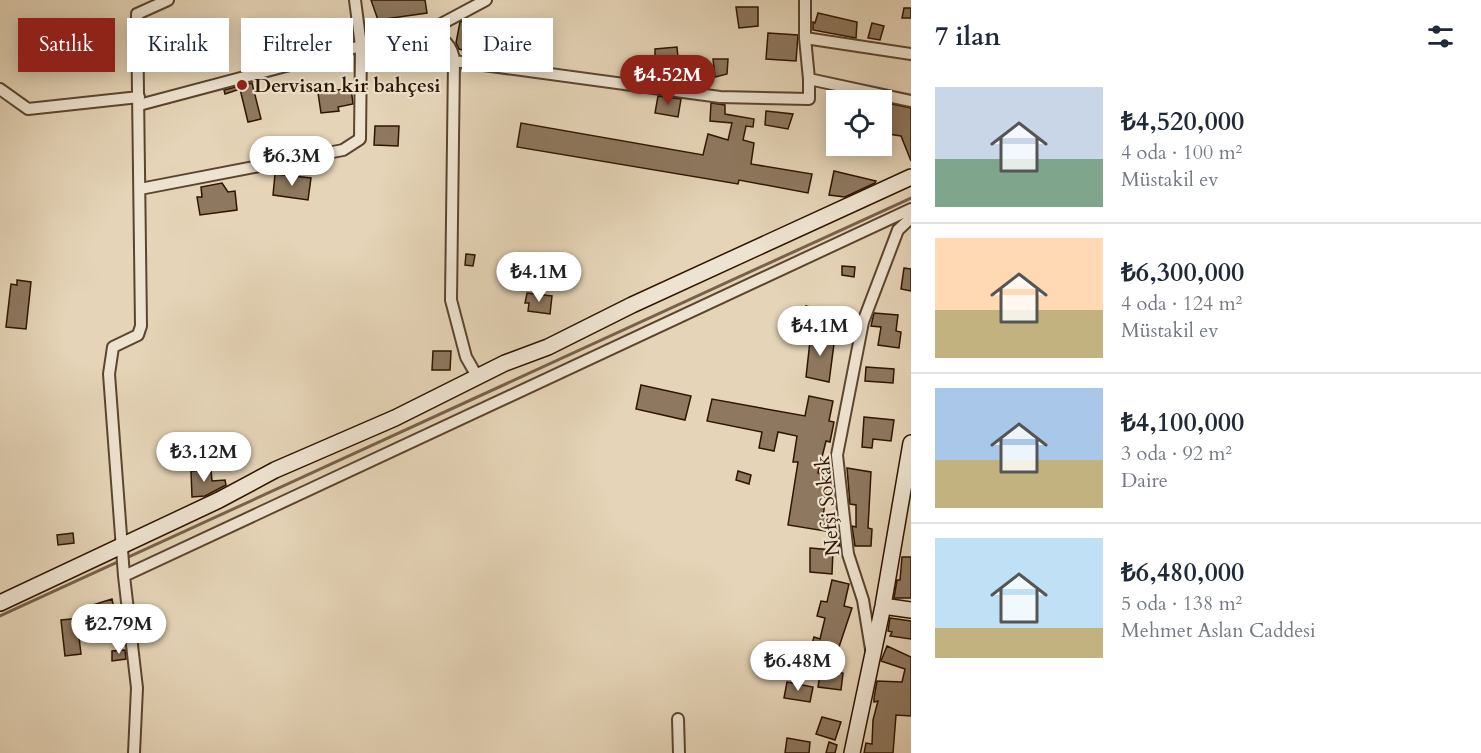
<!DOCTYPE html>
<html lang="tr">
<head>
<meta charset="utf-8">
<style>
	:root { --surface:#fff; --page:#f6f6f7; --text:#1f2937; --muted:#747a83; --line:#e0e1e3; --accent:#8f2418 }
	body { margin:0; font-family:Cardo,serif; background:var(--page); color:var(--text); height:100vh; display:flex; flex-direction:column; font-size:22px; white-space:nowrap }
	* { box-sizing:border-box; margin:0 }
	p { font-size:20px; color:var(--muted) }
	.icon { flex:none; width:33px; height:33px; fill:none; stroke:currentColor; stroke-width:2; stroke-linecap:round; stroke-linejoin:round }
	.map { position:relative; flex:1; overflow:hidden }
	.panel { display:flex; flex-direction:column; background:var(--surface); width:570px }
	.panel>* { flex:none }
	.guide { position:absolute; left:18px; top:18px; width:570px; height:54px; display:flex; gap:12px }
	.controls { position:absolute; left:826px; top:90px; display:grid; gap:12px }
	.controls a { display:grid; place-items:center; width:66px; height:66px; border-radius:0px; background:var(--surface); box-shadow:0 3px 15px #0003; font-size:30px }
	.price { position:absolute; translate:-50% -51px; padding:0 14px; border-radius:21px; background:#fff; color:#222; font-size:20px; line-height:39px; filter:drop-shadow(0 2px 3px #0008) }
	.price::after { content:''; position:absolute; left:50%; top:36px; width:18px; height:14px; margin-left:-9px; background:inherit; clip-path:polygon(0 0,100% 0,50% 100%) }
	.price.current { background:var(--accent); color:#fff }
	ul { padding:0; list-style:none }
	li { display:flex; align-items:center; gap:18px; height:150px; padding:0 24px }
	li+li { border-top:2px solid var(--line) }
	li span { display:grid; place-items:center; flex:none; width:168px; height:120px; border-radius:0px; color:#555 }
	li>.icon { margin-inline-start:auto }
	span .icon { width:72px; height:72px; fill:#fffc; stroke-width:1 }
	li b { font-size:26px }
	h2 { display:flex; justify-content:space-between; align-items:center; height:72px; padding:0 24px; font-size:26px }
	.tag { padding:0 21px; border-radius:0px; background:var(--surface); box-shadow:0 3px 15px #0003; font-size:21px; line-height:54px }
	.tag.current { background:var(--accent); color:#fff }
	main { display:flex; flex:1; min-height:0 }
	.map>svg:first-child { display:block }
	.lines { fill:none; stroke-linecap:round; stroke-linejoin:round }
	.stream { stroke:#776149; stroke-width:3 }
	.building { fill:#8e785f; stroke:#2f1500; stroke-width:1.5 }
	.street-casing { stroke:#5c452e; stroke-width:14 }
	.secondary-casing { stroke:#2f1500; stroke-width:18 }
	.street { stroke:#eee3d0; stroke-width:10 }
	.secondary { stroke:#eee3d0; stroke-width:15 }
	.poi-dot { fill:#8f2418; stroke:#eee3d0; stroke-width:2 }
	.labels { text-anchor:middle; stroke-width:4.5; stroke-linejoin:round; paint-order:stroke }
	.poi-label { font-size:20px; font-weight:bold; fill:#2f1500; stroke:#eee3d0; text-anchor:start }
	.street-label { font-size:20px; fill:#2f1500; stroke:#eee3d0 }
</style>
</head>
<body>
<main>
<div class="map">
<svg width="911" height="753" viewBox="0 0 911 753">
	<rect width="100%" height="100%" fill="#e5d4b7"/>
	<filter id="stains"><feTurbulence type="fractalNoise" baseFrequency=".00333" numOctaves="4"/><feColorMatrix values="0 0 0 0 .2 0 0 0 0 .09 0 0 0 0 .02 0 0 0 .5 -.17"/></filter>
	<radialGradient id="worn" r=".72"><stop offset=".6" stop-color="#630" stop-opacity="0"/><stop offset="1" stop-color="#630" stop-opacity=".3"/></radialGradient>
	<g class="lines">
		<path class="stream" d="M 0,616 L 911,198"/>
	</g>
	<path class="building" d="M 371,0 L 425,0 L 427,13 L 378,20 Z
		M 736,7 L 758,7 L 758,26 L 739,28 Z
		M 904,8 L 911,8 L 911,18 L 902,18 Z
		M 818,13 L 857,22 L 856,38 L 813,30 L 813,22 L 815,23 Z
		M 465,20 L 473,22 L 469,31 L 482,34 L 478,54 L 459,49 L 456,43 L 460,22 Z
		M 872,23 L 884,26 L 880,40 L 868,38 Z
		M 768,33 L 798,35 L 796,61 L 766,59 Z
		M 677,47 L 679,68 L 655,72 L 655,49 Z
		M 713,59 L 728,59 L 727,74 L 715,77 Z
		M 252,83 L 261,119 L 248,122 L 240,89 L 225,94 L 224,90 Z
		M 351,88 L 353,104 L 338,107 L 339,111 L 321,113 L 318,93 Z
		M 658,96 L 681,99 L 678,117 L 655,113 Z
		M 882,102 L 911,108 L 911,161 L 901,136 L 882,133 Z
		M 711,103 L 725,105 L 725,114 L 754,119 L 753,127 L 746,126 L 743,140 L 754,143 L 751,164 L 812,174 L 808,193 L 739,180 L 738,184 L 517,147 L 521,123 L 703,155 L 708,134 L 728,140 L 732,123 L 710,121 Z
		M 766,111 L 793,114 L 788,129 L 765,125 Z
		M 375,126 L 399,126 L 398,146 L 374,145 Z
		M 834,171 L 876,181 L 875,183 L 845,197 L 829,195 Z
		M 275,174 L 311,178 L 308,200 L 273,195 Z
		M 222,183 L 228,192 L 235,191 L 237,210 L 200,215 L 197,197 L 202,197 L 201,187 Z
		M 466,254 L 475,255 L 473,266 L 465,265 Z
		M 510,261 L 537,266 L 533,285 L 507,280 Z
		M 842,266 L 855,267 L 854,277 L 842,275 Z
		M 904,268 L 911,269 L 911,291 L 901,289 Z
		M 17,280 L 31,282 L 26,329 L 6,327 L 11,284 L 17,285 Z
		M 527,293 L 552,296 L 550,314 L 528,311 L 529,303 L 525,303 Z
		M 806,306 L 814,308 L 813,312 L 822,312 L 819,328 L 802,326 Z
		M 874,313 L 898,315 L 896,331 L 901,332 L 899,348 L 878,345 L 881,327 L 871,326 Z
		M 811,332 L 835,336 L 829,382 L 806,377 Z
		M 433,351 L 451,351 L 450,370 L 432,370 Z
		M 866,367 L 894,369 L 893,383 L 865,381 Z
		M 641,385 L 691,396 L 685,420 L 636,409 Z
		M 809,396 L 833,401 L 829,421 L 834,422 L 830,442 L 826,441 L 818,473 L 828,475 L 823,518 L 830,519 L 825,531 L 788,525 L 798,462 L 793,462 L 797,436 L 778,432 L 774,451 L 759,448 L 762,432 L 707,421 L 712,399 L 805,416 Z
		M 864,417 L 894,420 L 891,441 L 873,439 L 872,448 L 862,447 Z
		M 847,468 L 871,472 L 868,528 L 872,529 L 871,546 L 855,546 L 852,526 L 856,527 L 856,505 L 850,504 Z
		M 211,470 L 212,481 L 225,480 L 226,485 L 205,496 L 192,497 L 191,471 Z
		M 738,471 L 751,475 L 749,484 L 736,480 Z
		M 73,533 L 74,543 L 58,545 L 57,535 Z
		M 831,534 L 838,535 L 840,546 L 830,545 Z
		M 810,548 L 833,550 L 832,574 L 810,572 Z
		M 902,557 L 911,557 L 911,598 L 894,598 L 897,580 L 900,580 Z
		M 832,580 L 849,584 L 844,606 L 852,608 L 831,671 L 843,673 L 841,690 L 818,687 L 822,661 L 808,657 L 814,637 L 820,639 L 825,618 L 817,616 L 821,601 L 827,602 Z
		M 112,599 L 118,628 L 79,637 L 81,654 L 65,656 L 61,620 L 82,618 L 80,609 Z
		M 890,618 L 911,621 L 911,639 L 890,636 L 892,632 L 888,631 Z
		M 887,646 L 911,657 L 911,716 L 896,715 L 893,753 L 864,753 L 866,743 L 872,744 L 873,720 L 878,701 L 874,702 L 874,698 L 877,681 L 902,682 L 905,669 L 881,661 Z
		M 125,650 L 126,659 L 112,661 L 112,651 Z
		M 787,682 L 813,687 L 810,702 L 784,698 Z
		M 822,717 L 841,722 L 835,740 L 816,734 Z
		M 787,738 L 810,742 L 809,753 L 785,753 Z
		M 829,742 L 837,745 L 835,753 L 826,753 Z"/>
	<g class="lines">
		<g class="street-casing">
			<path id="street" d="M 486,0 L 430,30 C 443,38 453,46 454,61 L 720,97 L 809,99 L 809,79
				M 805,0 L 805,38 L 809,79 L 911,101
				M 805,38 L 911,54
				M 454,61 L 451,300 L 466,357 L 478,378
				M 0,89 L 28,109 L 139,97
				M 139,105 L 361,46 L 430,30
				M 140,189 L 343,150 L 360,139 L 361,46 L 355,0
				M 124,576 L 911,209
				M 871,649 L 863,600 L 848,554 L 837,455 L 863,322 L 898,230 L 911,218
				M 678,719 L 679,753
				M 134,753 L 137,688 L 124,576 L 109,374 L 113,347 L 138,335 L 141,326 L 137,14 L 168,0"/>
		</g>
		<g class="secondary-casing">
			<path id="secondary" d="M 0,603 L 219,500 L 275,470 L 395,418 L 505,363 L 548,347 L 632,305 L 911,177
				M 883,606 L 911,610
				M 852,753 L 883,606 L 911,443"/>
		</g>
		<use href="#street" class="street"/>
		<use href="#secondary" class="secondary"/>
	</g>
	<circle class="poi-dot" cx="242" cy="85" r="6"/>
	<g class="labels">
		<g class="poi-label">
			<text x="254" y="92">Dervisan kir bahçesi</text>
		</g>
		<g class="street-label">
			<text transform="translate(827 506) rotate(-96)" y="7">Nefşi Sokak</text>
		</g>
	</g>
	<rect width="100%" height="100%" filter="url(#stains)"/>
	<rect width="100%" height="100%" fill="url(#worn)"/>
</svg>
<div class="controls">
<a><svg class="icon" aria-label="locate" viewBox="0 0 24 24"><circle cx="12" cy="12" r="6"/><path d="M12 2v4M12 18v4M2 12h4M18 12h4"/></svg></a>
</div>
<b class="price current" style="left:668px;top:106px">₺4.52M</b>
<b class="price" style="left:292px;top:187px">₺6.3M</b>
<b class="price" style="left:539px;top:303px">₺4.1M</b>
<b class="price" style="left:820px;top:357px">₺4.1M</b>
<b class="price" style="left:204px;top:483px">₺3.12M</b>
<b class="price" style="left:119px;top:655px">₺2.79M</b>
<b class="price" style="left:798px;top:692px">₺6.48M</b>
<div class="guide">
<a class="tag current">Satılık</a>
<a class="tag">Kiralık</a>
<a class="tag">Filtreler</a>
<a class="tag">Yeni</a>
<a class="tag">Daire</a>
</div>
</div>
<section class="panel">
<h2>7 ilan<svg class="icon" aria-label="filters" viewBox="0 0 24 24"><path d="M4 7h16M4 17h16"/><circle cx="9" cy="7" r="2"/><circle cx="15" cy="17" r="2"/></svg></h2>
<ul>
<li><span style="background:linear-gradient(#c9d6e8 60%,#7fa58c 0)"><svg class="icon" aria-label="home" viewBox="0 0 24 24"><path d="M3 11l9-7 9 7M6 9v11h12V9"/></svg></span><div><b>₺4,520,000</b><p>4 oda · 100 m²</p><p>Müstakil ev</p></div></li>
<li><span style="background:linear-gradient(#ffd9b3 60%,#c2b280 0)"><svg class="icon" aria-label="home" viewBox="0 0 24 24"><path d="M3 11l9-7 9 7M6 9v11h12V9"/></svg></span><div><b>₺6,300,000</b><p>4 oda · 124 m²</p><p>Müstakil ev</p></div></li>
<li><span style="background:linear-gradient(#a9c7e8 60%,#c2b280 0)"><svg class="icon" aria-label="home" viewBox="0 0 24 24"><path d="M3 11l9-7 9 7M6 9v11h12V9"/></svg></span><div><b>₺4,100,000</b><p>3 oda · 92 m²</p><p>Daire</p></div></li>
<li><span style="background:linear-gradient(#bfe0f5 75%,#c2b280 0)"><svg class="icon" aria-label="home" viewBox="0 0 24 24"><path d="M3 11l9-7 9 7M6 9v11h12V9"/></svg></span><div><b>₺6,480,000</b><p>5 oda · 138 m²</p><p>Mehmet Aslan Caddesi</p></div></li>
</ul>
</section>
</main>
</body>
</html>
